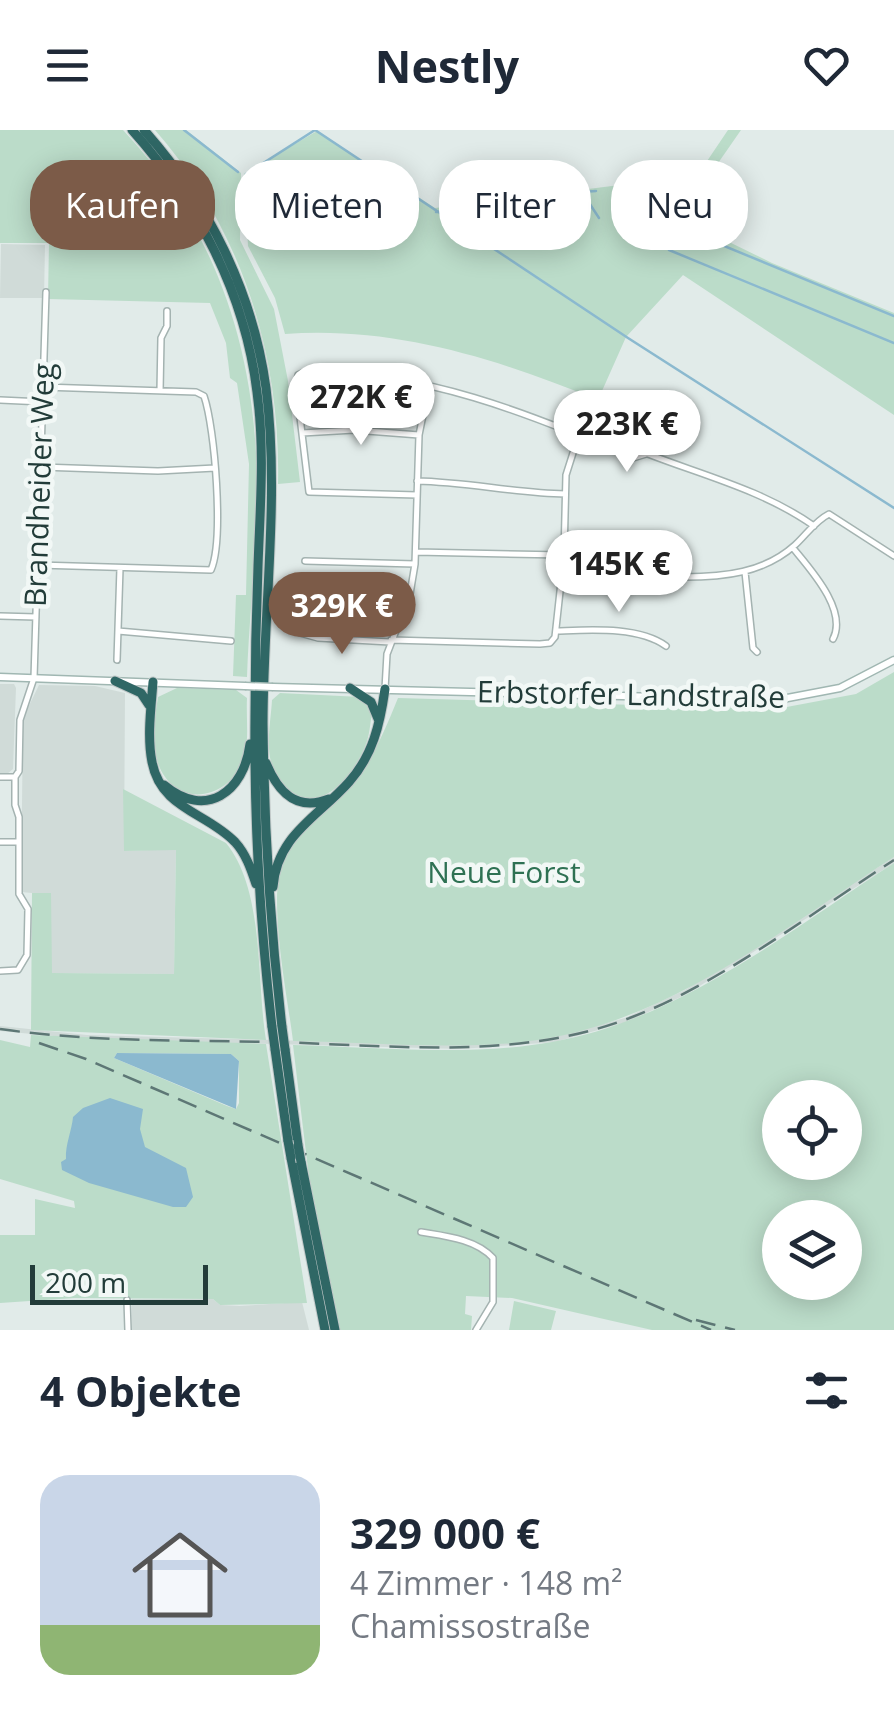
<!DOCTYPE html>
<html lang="de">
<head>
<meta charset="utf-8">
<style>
	:root { --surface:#fff; --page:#f6f6f7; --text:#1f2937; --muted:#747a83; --line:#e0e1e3; --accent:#7c5b48 }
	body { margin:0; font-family:"Open Sans",sans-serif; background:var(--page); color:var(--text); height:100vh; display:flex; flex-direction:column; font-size:38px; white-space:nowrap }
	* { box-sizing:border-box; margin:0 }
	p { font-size:32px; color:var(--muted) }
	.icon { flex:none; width:55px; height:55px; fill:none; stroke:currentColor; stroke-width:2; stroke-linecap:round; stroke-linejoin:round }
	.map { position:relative; height:1200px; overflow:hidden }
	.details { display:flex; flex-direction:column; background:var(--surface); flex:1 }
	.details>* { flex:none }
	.guide { position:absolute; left:30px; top:30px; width:835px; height:90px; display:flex; gap:20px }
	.tools { position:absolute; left:762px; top:950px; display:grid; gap:20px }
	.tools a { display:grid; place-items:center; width:100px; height:100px; border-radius:50%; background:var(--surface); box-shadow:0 5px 25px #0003; font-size:50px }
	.scale { position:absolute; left:30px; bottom:25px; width:178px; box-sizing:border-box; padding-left:10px; border:5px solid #223c39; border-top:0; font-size:28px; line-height:35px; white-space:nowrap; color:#223c39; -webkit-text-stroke:8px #f2f8f6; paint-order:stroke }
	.price { position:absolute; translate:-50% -85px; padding:0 22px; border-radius:35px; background:#fff; color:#222; font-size:32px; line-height:65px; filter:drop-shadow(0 2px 5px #0008) }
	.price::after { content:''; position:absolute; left:50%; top:60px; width:30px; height:22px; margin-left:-15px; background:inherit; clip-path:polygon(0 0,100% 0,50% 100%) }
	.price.current { background:var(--accent); color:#fff }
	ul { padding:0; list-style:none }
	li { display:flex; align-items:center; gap:30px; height:250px; padding:0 40px }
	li+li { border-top:2px solid var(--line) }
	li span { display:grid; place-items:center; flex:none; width:280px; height:200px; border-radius:30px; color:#555 }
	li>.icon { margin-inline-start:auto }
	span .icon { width:120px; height:120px; fill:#fffc; stroke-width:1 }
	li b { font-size:42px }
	h2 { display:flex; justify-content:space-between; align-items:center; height:120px; padding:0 40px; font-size:42px }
	.chip { padding:0 35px; border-radius:40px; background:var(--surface); box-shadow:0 5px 25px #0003; font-size:35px; line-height:90px }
	.chip.current { background:var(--accent); color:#fff }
	header { display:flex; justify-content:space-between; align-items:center; height:130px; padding:0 40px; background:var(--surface); font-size:45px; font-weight:700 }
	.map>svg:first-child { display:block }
	.built { fill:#d0dbd8 }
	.green { fill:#bbdcc9; fill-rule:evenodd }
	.water { fill:#8bb9cf }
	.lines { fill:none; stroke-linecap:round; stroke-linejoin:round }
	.stream { stroke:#8bb9cf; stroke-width:2.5 }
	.street-casing { stroke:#a4b3b1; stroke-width:8 }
	.secondary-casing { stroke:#a0b7b2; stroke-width:9 }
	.highway-casing { stroke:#c1c8c8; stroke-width:11 }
	.street { stroke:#fff; stroke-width:5 }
	.secondary { stroke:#fff; stroke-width:6 }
	.highway { stroke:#2f6765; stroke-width:9 }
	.rail { stroke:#5d7775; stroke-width:2.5; stroke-dasharray:20 10; stroke-linecap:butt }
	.secondary-bridge-casing { stroke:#a0b7b2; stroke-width:9; stroke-linecap:butt }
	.highway-bridge-casing { stroke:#c1c8c8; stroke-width:11; stroke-linecap:butt }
	.secondary-bridge { stroke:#fff; stroke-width:6 }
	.highway-bridge { stroke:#2f6765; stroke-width:9 }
	.labels { text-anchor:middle; stroke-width:9; stroke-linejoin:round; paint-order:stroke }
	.street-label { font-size:30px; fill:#223c39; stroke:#f2f8f6 }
	.park-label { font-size:30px; fill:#2e7153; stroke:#f2f8f6 }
</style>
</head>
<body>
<header><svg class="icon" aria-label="menu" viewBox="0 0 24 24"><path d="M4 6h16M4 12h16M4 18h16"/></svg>Nestly<svg class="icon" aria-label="heart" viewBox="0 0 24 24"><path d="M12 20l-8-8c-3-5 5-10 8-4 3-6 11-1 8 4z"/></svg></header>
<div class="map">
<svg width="894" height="1200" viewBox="0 0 894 1200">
	<rect width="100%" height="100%" fill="#e1ebe9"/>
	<path class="built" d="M 1,114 L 45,115 L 44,168 L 0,168 Z
		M 0,554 L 14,554 L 16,558 L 13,639 L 7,644 L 0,644 Z
		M 39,555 L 95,556 L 125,563 L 124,721 L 176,719 L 174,844 L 32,843 L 32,763 L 21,762 L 23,588 Z
		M 894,727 L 894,733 L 687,864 L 627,892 L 555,912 L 461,919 L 86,909 L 0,901 L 0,896 L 87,905 L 461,915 L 554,907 L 625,888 L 685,860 Z
		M 132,1169 L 213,1169 L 220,1175 L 240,1176 L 302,1172 L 309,1200 L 132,1200 Z"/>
	<path class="green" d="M 0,0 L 123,0 C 221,103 259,232 257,371 C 256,430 249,489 247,547 L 233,546 L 236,465 L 246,465 L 249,334 L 237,253 L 230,248 L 226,213 L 210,173 L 48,169 L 49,113 L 0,113 Z
		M 155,0 L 186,0 L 241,43 L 240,110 L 274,179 L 288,251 L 300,352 L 278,354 C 281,224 241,98 155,0 Z
		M 728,0 L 741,0 L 680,88 L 772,133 L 894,183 L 894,285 L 683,145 L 626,207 L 598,270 C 498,229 394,196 285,204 L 275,168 L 248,116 L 244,44 L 317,1 L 435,78 L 620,55 L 670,86 Z
		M 894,542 L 894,727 C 779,801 663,897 522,912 C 446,920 368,912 293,911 C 288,868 266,764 284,728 C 297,701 322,688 341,667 C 369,638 383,605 398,568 L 776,579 L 856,564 Z
		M 177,558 L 236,560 L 247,568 C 246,586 249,607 245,624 C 237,662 187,682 163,644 C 149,621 154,592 158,567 Z
		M 280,563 L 361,567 L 372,583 C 370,593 370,604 366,614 C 357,639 329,677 299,668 C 285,663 274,646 271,632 C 266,613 271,589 272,570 Z
		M 123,659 L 226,713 C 265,761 256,850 266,910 L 31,900 L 32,763 L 51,763 L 52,843 L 174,844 L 176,720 L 124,721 Z
		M 894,733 L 894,1200 L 652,1200 L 512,1168 L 466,1166 L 465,1184 L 472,1186 L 471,1200 L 340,1200 L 311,1064 L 293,915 C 378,917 468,927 552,912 C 678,890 789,801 894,733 ZM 780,968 L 845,968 L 845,1032 L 780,1032 ZM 780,1088 L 845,1088 L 845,1152 L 780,1152 Z
		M 31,905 L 266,914 L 307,1173 L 220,1175 L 213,1169 L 74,1168 L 0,1173 L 0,1105 L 35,1105 L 35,1069 L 75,1078 L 74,1071 L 0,1049 L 0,910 L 30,917 ZM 117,923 L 231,924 L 239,931 L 239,973 L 236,979 L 227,976 L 114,928 Z
		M 514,1171 L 556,1181 L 551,1200 L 509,1200 Z"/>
	<path class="water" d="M 117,923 L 231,924 L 239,931 L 236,979 L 114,928 Z
		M 110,968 L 143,979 L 140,999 L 145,1017 L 186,1038 L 193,1067 L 186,1077 L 173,1077 L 89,1053 L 62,1040 L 61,1032 L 66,1029 C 65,1015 72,1000 73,987 L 83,978 Z"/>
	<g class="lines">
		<path class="stream" d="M 184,0 L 238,42
			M 246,44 L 315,0 L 628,208 L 894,378
			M 582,62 L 596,61
			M 436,82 L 582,62 L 599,88
			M 683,99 L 894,186
			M 669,120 L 894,213"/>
		<g class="street-casing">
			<path id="street" d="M 160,261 L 161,208 L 167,196 L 167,181
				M 0,270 L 43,272
				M 302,303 L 354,300 L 419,305
				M 608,317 L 621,313 C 684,341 756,355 814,396
				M 41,337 L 158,341 L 215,338
				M 417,351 C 467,352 515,363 565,364
				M 417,365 L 309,362 L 296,254 L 298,245 L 307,241 C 422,241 529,283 633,328 L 646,324
				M 564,415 L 670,422 L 677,427 L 684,447 C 724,447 764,443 795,415 C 806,405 815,391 829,384 L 894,426
				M 793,418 C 810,439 848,480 833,509
				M 416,422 L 563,425
				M 305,431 L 415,434
				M 38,435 L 211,440 C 224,410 215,298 204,266 L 196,262 L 43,257
				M 745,442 L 753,518 L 757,522
				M 0,486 L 36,487
				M 118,501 L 231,511
				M 556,501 C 589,500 638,496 666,516
				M 300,503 L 318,508 L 390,512
				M 391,510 L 540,514 L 550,513 L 555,507 L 564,425 L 566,345 L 579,304
				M 117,530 L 120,438
				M 385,559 L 387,524 L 410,464 L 415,434 L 419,305 L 429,255
				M 0,647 L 15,647
				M 0,712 L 17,712
				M 0,841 L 18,840 L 27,825 L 28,779 L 19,764 L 19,687 L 15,675 L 15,647 L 19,641 L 20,590 L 34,548 L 46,162
				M 421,1102 C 445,1106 476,1109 493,1128 L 493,1172 L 476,1200
				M 127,1170 L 128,1200"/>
		</g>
		<g class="secondary-casing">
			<path id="secondary" d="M 0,547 L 245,556
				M 273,557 L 777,570 L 840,558 L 894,530"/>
		</g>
		<g class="highway-casing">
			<path id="highway" d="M 132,0 C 198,74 245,163 257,262 C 265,320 260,378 258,436 C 256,486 255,537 255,587 C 254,690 260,794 272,897
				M 144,0 C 208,72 253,162 266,258 C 280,365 263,484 263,593 C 264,694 270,796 282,897
				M 115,551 L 141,563 L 149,575
				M 153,552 C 151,578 147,607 152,632 C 161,679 206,682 235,712 C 246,724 251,739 256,754
				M 350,558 L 371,572 L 379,591
				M 266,633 C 278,662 296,682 329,669
				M 164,655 C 206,690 244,662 250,614
				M 273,757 C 277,705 318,687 349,652 C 373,625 380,594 385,559
				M 275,919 L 288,1011
				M 285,919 L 298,1015
				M 291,1028 L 325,1200
				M 301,1032 L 335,1200"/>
		</g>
		<use href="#street" class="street"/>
		<use href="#secondary" class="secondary"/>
		<use href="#highway" class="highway"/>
		<path class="rail" d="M 0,899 C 90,912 182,910 273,912 C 390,915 515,931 627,889 C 717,856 813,782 894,730
			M 39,913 L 86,929 L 711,1200
			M 696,1190 L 735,1200"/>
		<g class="secondary-bridge-casing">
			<path id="secondary-bridge" d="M 245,556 L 273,557"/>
		</g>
		<g class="highway-bridge-casing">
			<path id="highway-bridge" d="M 272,897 L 275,919
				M 282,897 L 285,919
				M 288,1011 L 291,1028
				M 298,1015 L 301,1032"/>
		</g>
		<use href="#secondary-bridge" class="secondary-bridge"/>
		<use href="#highway-bridge" class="highway-bridge"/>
	</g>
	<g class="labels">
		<g class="street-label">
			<text transform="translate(40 355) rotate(-88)" y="10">Brandheider Weg</text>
			<text transform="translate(631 565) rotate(1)" y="10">Erbstorfer Landstraße</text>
		</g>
		<g class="park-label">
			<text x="504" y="753">Neue Forst</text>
		</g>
	</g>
</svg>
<div class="tools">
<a><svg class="icon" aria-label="locate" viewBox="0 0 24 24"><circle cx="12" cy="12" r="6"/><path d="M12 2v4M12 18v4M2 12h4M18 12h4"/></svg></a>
<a><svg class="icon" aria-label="layers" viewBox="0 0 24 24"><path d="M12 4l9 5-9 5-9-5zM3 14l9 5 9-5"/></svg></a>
</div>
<div class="scale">200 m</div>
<b class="price" style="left:361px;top:318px">272K €</b>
<b class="price" style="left:627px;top:345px">223K €</b>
<b class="price" style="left:619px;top:485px">145K €</b>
<b class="price current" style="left:342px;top:527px">329K €</b>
<div class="guide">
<a class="chip current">Kaufen</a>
<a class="chip">Mieten</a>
<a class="chip">Filter</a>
<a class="chip">Neu</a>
</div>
</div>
<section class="details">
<h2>4 Objekte<svg class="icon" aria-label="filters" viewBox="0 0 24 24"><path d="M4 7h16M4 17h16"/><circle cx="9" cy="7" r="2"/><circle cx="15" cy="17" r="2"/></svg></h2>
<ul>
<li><span style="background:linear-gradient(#c9d6e8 75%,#8fb573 0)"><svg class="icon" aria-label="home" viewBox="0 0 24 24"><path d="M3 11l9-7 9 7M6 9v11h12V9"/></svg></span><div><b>329 000 €</b><p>4 Zimmer · 148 m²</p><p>Chamissostraße</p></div></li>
</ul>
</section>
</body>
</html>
